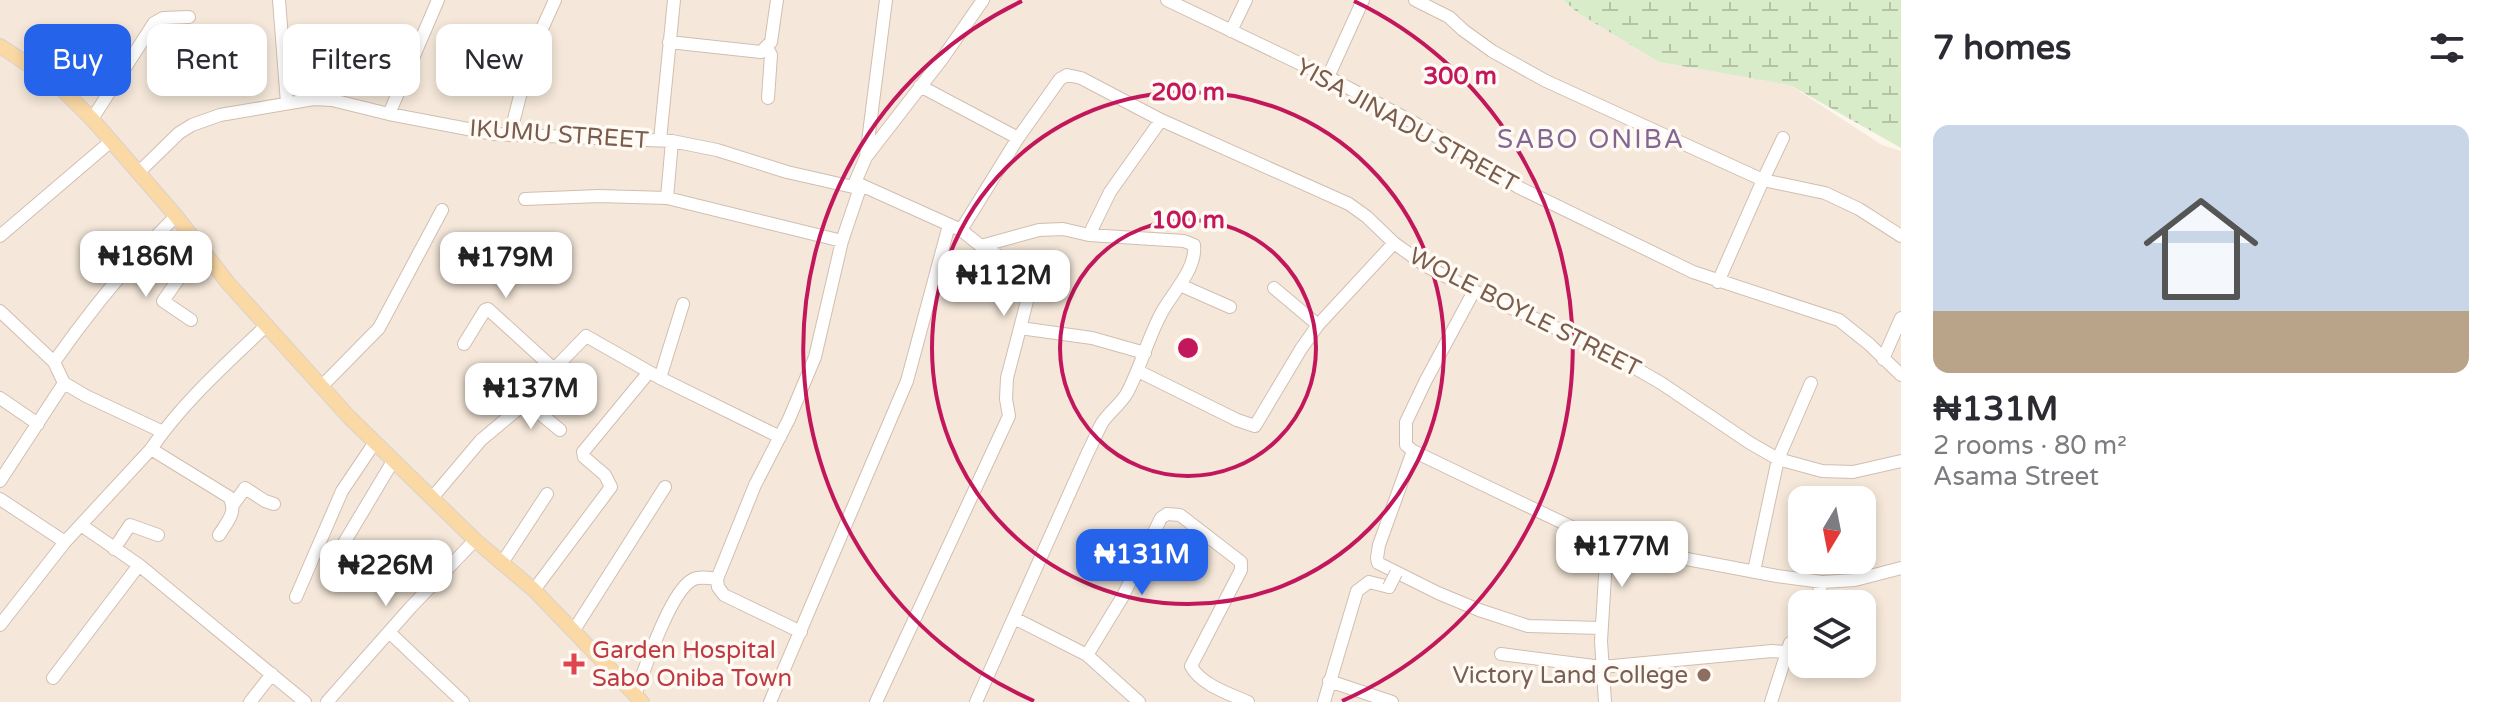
<!DOCTYPE html>
<html lang="en">
<head>
<meta charset="utf-8">
<style>
	:root { --surface:#fff; --page:#f2f2f3; --text:#2b2b33; --muted:#7c7c81; --line:#e1e1e2; --accent:#2563eb }
	body { margin:0; font-family:"Varela Round",sans-serif; background:var(--page); color:var(--text); height:100vh; display:flex; flex-direction:column; font-size:30px; white-space:nowrap }
	* { box-sizing:border-box; margin:0 }
	p { font-size:26px; color:var(--muted) }
	.icon { flex:none; width:44px; height:44px; fill:none; stroke:currentColor; stroke-width:2; stroke-linecap:round; stroke-linejoin:round }
	.map { position:relative; flex:1; overflow:hidden }
	.details { display:flex; flex-direction:column; background:var(--surface); width:600px }
	.details>* { flex:none }
	.top-card { position:absolute; left:24px; top:24px; width:760px; height:72px; display:flex; gap:16px }
	.needle { width:52px; rotate:190deg }
	.tools { position:absolute; left:1788px; top:486px; display:grid; gap:16px }
	.tools a { display:grid; place-items:center; width:88px; height:88px; border-radius:16px; background:var(--surface); box-shadow:0 4px 12px #0003; font-size:40px }
	.price { position:absolute; translate:-50% -68px; padding:0 18px; border-radius:16px; background:#fff; color:#222; font-size:26px; line-height:52px; filter:drop-shadow(0 2px 4px #0008) }
	.price::after { content:''; position:absolute; left:50%; top:48px; width:24px; height:18px; margin-left:-12px; background:inherit; clip-path:polygon(0 0,100% 0,50% 100%) }
	.price.current { background:var(--accent); color:#fff }
	ul { padding:0; list-style:none }
	li { display:grid; align-content:center; gap:16px; height:424px; padding:0 32px }
	li+li { border-top:2px solid var(--line) }
	li span { display:grid; place-items:center; height:248px; border-radius:16px; color:#555 }
	li>.icon { margin-inline-start:auto }
	span .icon { width:144px; height:144px; fill:#fffc; stroke-width:1 }
	li b { font-size:34px }
	h2 { display:flex; justify-content:space-between; align-items:center; height:96px; padding:0 32px; font-size:34px }
	.tag { padding:0 28px; border-radius:16px; background:var(--surface); box-shadow:0 4px 12px #0003; font-size:28px; line-height:72px }
	.tag.current { background:var(--accent); color:#fff }
	main { display:flex; flex:1; min-height:0 }
	.map>svg:first-child { display:block }
	.residential { fill:#f5e8da; fill-rule:evenodd }
	.wetland { fill:url(#wetland-marsh) }
	.lines { fill:none; stroke-linecap:round; stroke-linejoin:round }
	.minor-casing { stroke:#d1beb0; stroke-width:14 }
	.major-casing { stroke:#dad1cd; stroke-width:16 }
	.minor { stroke:#fff; stroke-width:12 }
	.major { stroke:#fbd9a5; stroke-width:14 }
	.minor-bridge-casing { stroke:#d1beb0; stroke-width:14; stroke-linecap:butt }
	.minor-bridge { stroke:#fff; stroke-width:12 }
	.ring { fill:none; stroke:#c2185b; stroke-width:4 }
	.health-dot { fill:#e0444e; stroke:#fffaf3; stroke-width:3 }
	.education-dot { fill:#8d6e63; stroke:#fffaf3; stroke-width:3 }
	.labels { text-anchor:middle; stroke-width:7; stroke-linejoin:round; paint-order:stroke }
	.street-label { font-size:24px; fill:#7a5c4d; stroke:#fffaf3 }
	.health-label { font-size:24px; fill:#be3a42; stroke:#fffaf3; text-anchor:start }
	.education-label { font-size:24px; fill:#785e54; stroke:#fffaf3; text-anchor:end }
	.neighbourhood-label { font-size:26px; letter-spacing:2px; fill:#846695; stroke:#fffaf3 }
	.centre { fill:#c2185b; stroke:#fffaf3; stroke-width:4 }
	.ring-label { font-size:24px; text-anchor:middle; font-weight:bold; fill:#c2185b; stroke:#fffaf3; stroke-width:7; stroke-linejoin:round; paint-order:stroke }
</style>
</head>
<body>
<main>
<div class="map">
<svg width="1901" height="702" viewBox="0 0 1901 702">
	<defs>
		<pattern id="wetland-marsh" width="20" height="14" patternUnits="userSpaceOnUse" patternTransform="scale(2)"><rect width="20" height="14" fill="#d8ecc9"/><path d="M1 5h8M5 5V1M11 12h8M15 12V8" fill="none" stroke="#b4c2a5"/></pattern>
	</defs>
	<rect width="100%" height="100%" fill="#fdf6ec"/>
	<path class="residential" d="M 0,0 L 1563,0 L 1578,13 L 1659,62 L 1790,85 L 1882,145 L 1901,151 L 1901,702 L 0,702 ZM 1802,500 L 1862,500 L 1862,560 L 1802,560 ZM 1802,604 L 1862,604 L 1862,664 L 1802,664 Z"/>
	<path class="wetland" d="M 1563,0 L 1901,0 L 1901,148 L 1790,85 L 1659,62 L 1578,13 Z"/>
	<g class="lines">
		<g class="minor-casing">
			<path id="minor" d="M 279,0 L 287,103
				M 1167,0 L 1328,77 L 1418,125 L 1518,187 L 1693,272 L 1839,320 L 1869,344 L 1901,375
				M 1415,0 L 1449,17 L 1463,30 L 1492,51 L 1546,81 L 1763,180 L 1718,282
				M 1231,31 L 1246,0
				M 669,42 L 761,52 L 771,42 L 777,0
				M 767,48 L 771,55 L 768,98
				M 1328,77 L 1363,0
				M 920,86 L 1018,138
				M 389,114 L 438,0
				M 92,119 L 154,23 L 163,18 L 189,17
				M 510,135 L 531,53 L 555,0
				M 1783,138 L 1763,180 L 1825,193 L 1859,209 L 1901,236
				M 660,140 L 674,0
				M 866,157 L 886,0
				M 139,172 L 179,133 L 192,125 L 220,115 L 314,99 L 332,100 L 389,114 L 494,134 L 672,141 L 717,150 L 787,172 L 853,187 L 861,185 L 961,230 L 981,246 L 1039,230 L 1063,229 L 1089,235 L 1110,192 L 1161,120
				M 853,187 L 866,157 L 942,59 L 983,0
				M 667,198 L 672,141
				M 525,199 L 599,196 L 667,198 L 842,241 L 861,185
				M 961,230 L 1018,138 L 1060,79 L 1067,75 L 1081,78 L 1161,120 L 1349,204 L 1367,217 L 1394,243 L 1426,266 L 1474,291 L 1604,350 L 1661,383 L 1750,443 L 1778,459 L 1822,471 L 1853,472 L 1901,461
				M 0,236 L 110,142
				M 145,246 L 180,277 L 163,301 L 191,320
				M 1180,285 L 1230,307
				M 1274,288 L 1318,325
				M 1474,291 L 1426,380 L 1406,422 L 1406,445 L 1413,451 L 1379,545 L 1377,558 L 1378,563 L 1438,593 L 1479,610 L 1528,626 L 1601,628
				M 0,311 L 54,362 L 64,383 L 86,396 L 163,432
				M 1020,328 L 1092,338 L 1145,353
				M 464,344 L 485,310 L 488,309 L 554,369
				M 1883,359 L 1901,318
				M 54,362 C 92,308 129,262 176,216
				M 1138,371 L 1237,420 L 1255,426 L 1301,349 L 1318,325 L 1394,243
				M 660,378 L 683,304
				M 321,387 L 379,328 L 442,210
				M 0,398 L 38,424
				M 526,402 L 560,430
				M 151,449 L 229,497 C 238,512 227,522 219,535
				M 1413,451 L 1607,544 L 1777,576 L 1822,582 L 1855,580 L 1901,568
				M 0,481 L 64,383
				M 432,498 L 481,440 L 524,404 L 554,369 L 586,336 L 660,378 L 780,437
				M 0,499 L 65,542
				M 233,505 L 245,488 L 265,501 L 274,504
				M 81,525 L 139,565 L 305,702
				M 114,549 L 130,525 L 158,535
				M 338,553 L 393,461
				M 502,563 L 547,494
				M 1754,571 L 1778,459 L 1811,383
				M 534,590 L 611,487 L 605,475 L 584,457 L 583,452 L 649,372
				M 296,597 L 342,491 L 375,442
				M 1815,604 L 1822,582
				M 1014,618 L 1087,655 L 1139,702
				M 0,625 L 65,542 L 151,449 C 183,402 226,364 267,325
				M 574,630 L 665,487
				M 389,632 L 463,702
				M 801,632 L 724,595 L 718,587 L 717,579 L 755,485 L 789,419 L 815,357 L 842,241
				M 1501,654 L 1602,667 L 1772,651 L 1786,652
				M 1087,655 L 1123,596 L 1161,518 L 1167,514 L 1180,515 L 1241,562 L 1241,570 L 1191,666 C 1201,685 1230,694 1248,702
				M 53,678 L 139,565
				M 1329,681 L 1392,702
				M 635,695 C 644,671 670,592 692,580 C 699,576 709,578 717,579
				M 250,702 L 272,674
				M 327,702 L 411,607 L 475,540
				M 770,702 L 907,381 L 949,225
				M 876,702 L 1009,416 L 1006,399 L 1007,378 L 1032,282 L 1026,271 L 981,246
				M 976,702 L 1088,452 C 1093,443 1097,432 1102,423 C 1109,412 1121,404 1127,393 C 1141,367 1148,337 1162,312 C 1173,292 1197,268 1194,245 L 1184,241 L 1089,235
				M 1324,702 L 1357,591 L 1369,582 L 1389,587
				M 1605,702 L 1601,641 L 1607,544
				M 1771,702 L 1790,643 L 1802,636"/>
		</g>
		<g class="major-casing">
			<path id="major" d="M 0,46 L 56,83 L 92,119 L 176,216 L 228,283 L 349,417 L 475,540 L 534,590 L 642,702"/>
		</g>
		<use href="#minor" class="minor"/>
		<use href="#major" class="major"/>
		<g class="minor-bridge-casing">
			<path id="minor-bridge" d="M 1389,587 L 1396,573"/>
		</g>
		<use href="#minor-bridge" class="minor-bridge"/>
	</g>
	<g class="ring">
		<circle cx="1188" cy="348" r="128"/>
		<circle cx="1188" cy="348" r="256"/>
		<path d="M1034 701A385 385 0 0 1 1022 1M1354 1A385 385 0 0 1 1342 701"/>
	</g>
	<path class="health-dot" d="M570 652h8v8h8v8h-8v8h-8v-8h-8v-8h8z"/>
	<circle class="education-dot" cx="1704" cy="675" r="8"/>
	<g class="labels">
		<g class="street-label">
			<text transform="translate(1407 125) rotate(29)" y="8">YISA JINADU STREET</text>
			<text transform="translate(559 134) rotate(4)" y="8">IKUMU STREET</text>
			<text transform="translate(1525 312) rotate(27)" y="8">WOLE BOYLE STREET</text>
		</g>
		<g class="health-label">
			<text x="592" y="658">Garden Hospital<tspan x="592" dy="28">Sabo Oniba Town</tspan></text>
		</g>
		<g class="education-label">
			<text x="1688" y="683">Victory Land College</text>
		</g>
		<g class="neighbourhood-label">
			<text x="1591" y="148">SABO ONIBA</text>
		</g>
	</g>
	<circle cx="1188" cy="348" r="12" class="centre"/>
	<g class="ring-label">
		<text x="1460" y="84">300 m</text>
		<text x="1188" y="100">200 m</text>
		<text x="1188" y="228">100 m</text>
	</g>
</svg>
<div class="tools">
<a><svg class="needle" viewBox="-14 -14 28 28"><path d="M0-13l5 13h-10z" fill="#e53935"/><path d="M0 13l5-13h-10z" fill="#7c7c81"/></svg></a>
<a><svg class="icon" aria-label="layers" viewBox="0 0 24 24"><path d="M12 4l9 5-9 5-9-5zM3 14l9 5 9-5"/></svg></a>
</div>
<b class="price" style="left:146px;top:299px">₦186M</b>
<b class="price" style="left:506px;top:300px">₦179M</b>
<b class="price" style="left:1004px;top:318px">₦112M</b>
<b class="price" style="left:531px;top:431px">₦137M</b>
<b class="price" style="left:1622px;top:589px">₦177M</b>
<b class="price current" style="left:1142px;top:597px">₦131M</b>
<b class="price" style="left:386px;top:608px">₦226M</b>
<div class="top-card">
<a class="tag current">Buy</a>
<a class="tag">Rent</a>
<a class="tag">Filters</a>
<a class="tag">New</a>
</div>
</div>
<section class="details">
<h2>7 homes<svg class="icon" aria-label="filters" viewBox="0 0 24 24"><path d="M4 7h16M4 17h16"/><circle cx="9" cy="7" r="2"/><circle cx="15" cy="17" r="2"/></svg></h2>
<ul>
<li><span style="background:linear-gradient(#c9d6e8 75%,#b9a48a 0)"><svg class="icon" aria-label="home" viewBox="0 0 24 24"><path d="M3 11l9-7 9 7M6 9v11h12V9"/></svg></span><div><b>₦131M</b><p>2 rooms · 80 m²</p><p>Asama Street</p></div></li>
</ul>
</section>
</main>
</body>
</html>
